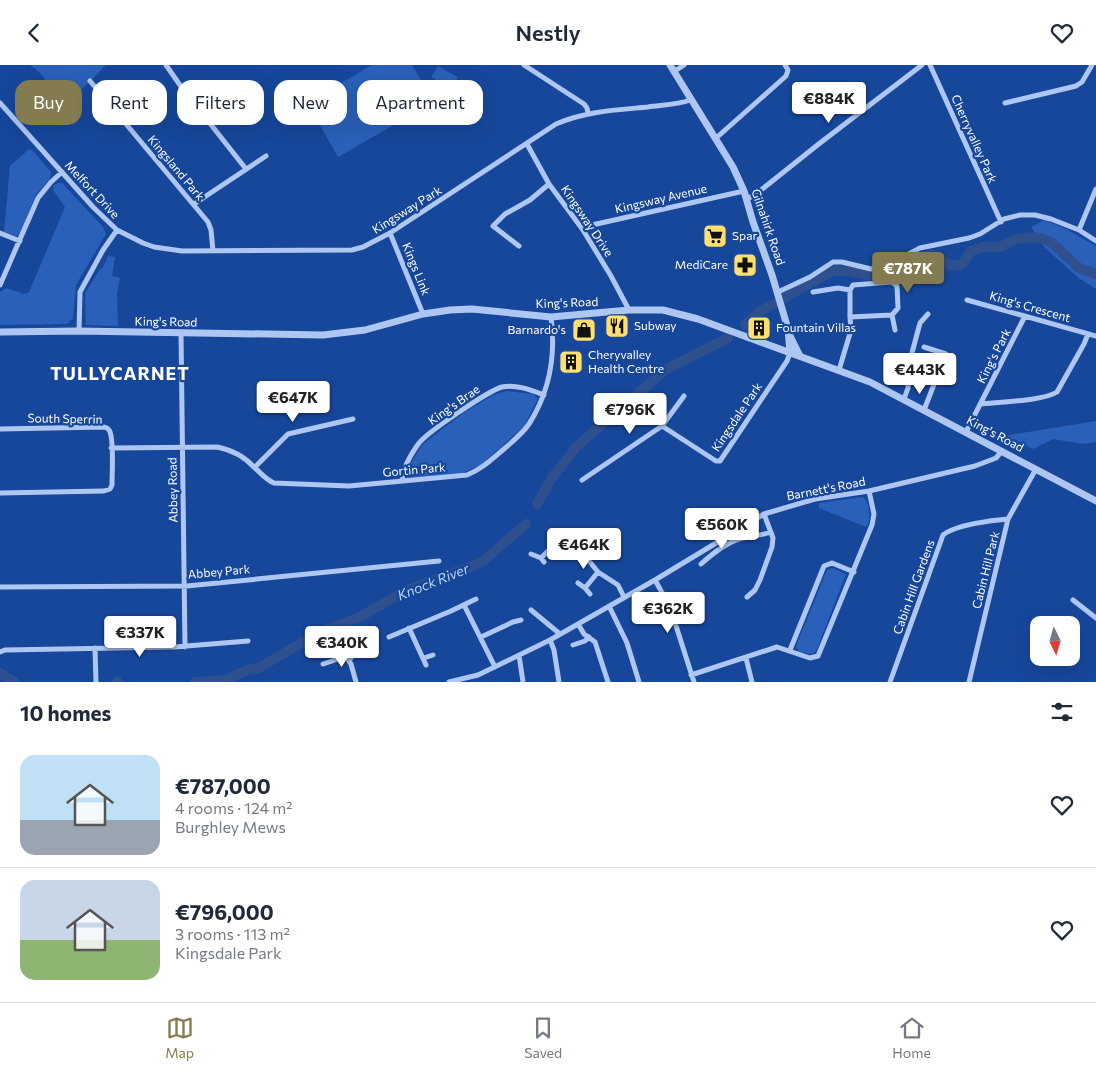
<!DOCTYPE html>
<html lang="en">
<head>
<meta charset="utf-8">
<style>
	:root { --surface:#fff; --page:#f2f2f3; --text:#1f2937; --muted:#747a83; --line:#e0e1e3; --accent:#847b50 }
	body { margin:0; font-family:Commissioner,sans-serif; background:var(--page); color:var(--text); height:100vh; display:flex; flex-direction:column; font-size:19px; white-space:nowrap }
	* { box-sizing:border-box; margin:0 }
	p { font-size:16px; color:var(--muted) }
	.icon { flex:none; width:28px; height:28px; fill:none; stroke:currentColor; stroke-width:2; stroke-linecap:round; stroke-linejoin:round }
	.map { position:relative; height:617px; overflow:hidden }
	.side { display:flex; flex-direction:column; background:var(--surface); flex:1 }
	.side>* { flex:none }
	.hud { position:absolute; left:15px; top:15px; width:500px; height:45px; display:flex; gap:10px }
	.needle { width:32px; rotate:175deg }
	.tools { position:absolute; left:1030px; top:551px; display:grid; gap:10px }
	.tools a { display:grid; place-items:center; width:50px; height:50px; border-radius:10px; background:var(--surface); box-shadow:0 5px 20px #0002; font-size:25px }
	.price { position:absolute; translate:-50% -42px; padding:0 11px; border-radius:5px; background:#fff; color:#222; font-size:16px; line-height:32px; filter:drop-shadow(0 1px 2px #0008) }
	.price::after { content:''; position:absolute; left:50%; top:30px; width:15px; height:11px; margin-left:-8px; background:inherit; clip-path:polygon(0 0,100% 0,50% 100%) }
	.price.active { background:var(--accent); color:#fff }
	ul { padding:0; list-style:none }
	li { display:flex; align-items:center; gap:15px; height:125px; padding:0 20px }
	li+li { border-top:1px solid var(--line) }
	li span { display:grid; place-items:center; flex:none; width:140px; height:100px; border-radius:15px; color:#555 }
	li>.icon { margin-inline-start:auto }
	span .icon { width:60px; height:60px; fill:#fffc; stroke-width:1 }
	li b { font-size:21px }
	h2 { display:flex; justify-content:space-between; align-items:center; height:60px; padding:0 20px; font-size:21px }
	.tag { padding:0 18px; border-radius:15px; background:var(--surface); box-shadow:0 5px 20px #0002; font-size:18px; line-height:45px }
	.tag.active { background:var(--accent); color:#fff }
	header { display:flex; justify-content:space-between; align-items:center; height:65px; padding:0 20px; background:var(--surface); font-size:22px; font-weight:600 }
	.dock { display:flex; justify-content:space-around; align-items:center; height:70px; border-top:1px solid var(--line); background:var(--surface); font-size:14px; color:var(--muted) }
	.dock a { display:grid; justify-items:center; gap:2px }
	.dock .active { color:var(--accent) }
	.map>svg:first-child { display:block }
	.green { fill:#2a60b9 }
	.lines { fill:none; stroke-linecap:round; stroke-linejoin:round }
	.river { stroke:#2e508f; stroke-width:10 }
	.minor { stroke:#adc7f2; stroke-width:5 }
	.tertiary { stroke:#adc7f2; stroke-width:7 }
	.labels { text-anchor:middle; stroke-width:4.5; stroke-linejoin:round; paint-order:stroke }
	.street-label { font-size:12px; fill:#fff; stroke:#17479b }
	.poi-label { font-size:12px; fill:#fff; stroke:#17479b; text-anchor:start }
	.water-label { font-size:14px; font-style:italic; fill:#b9d2f9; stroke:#17479b }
	.district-label { font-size:18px; font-weight:bold; letter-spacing:1px; fill:#fff; stroke:#17479b }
</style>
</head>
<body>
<header><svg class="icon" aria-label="back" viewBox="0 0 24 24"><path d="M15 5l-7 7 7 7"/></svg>Nestly<svg class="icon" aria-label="heart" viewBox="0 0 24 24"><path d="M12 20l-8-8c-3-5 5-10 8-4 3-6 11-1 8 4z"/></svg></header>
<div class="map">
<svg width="1096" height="617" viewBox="0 0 1096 617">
	<rect width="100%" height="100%" fill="#17479b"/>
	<path class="green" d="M 30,0 L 106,0 L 65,41 C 52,28 46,10 30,0 Z
		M 372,0 L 412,0 L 434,37 L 338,92 L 307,38 Z
		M 438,1 L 458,12 L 451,23 L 431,12 Z
		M 28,85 L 32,85 L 51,107 L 50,113 L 35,131 L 20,170 L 17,171 L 4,167 L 10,101 Z
		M 58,118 L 62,118 L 103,162 L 106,169 L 76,220 L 73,253 L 67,259 L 0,260 L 0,227 L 6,223 L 24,229 L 29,227 L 65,142 L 53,125 L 54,120 Z
		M 1044,155 L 1066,164 L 1096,181 L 1096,224 L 1080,214 L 1045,183 L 1031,162 Z
		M 108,191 L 115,192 L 112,211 L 120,213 L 117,228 L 118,261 L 86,260 L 85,228 L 100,204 L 102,204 Z
		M 506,326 L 533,329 L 538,334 L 524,361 L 481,400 L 462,408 L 406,413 L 411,398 L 422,380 L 462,349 L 493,330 Z
		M 1096,356 L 1096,377 L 1083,379 L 1053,374 L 1033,384 L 1016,375 L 1003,371 Z
		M 863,432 C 871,440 870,450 868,460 L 866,462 L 819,443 L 819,438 Z
		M 832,503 L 846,509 L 817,584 L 814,588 L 809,589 L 798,586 L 796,581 L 827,505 Z"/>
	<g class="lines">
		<path class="river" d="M 784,234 L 794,227 L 832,206 C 848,203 863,212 880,210 C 898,207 914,194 932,189 L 939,192 L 949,200 L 960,200 L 963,198 L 971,186 L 984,182 L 1000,182 L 1016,174 L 1032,172 L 1040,173 L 1051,177 L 1079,203 L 1096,209
			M 745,260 L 759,247 L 774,239
			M 537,439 L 553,411 L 577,381 L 665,305 L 728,273
			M 0,608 L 14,617
			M 117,617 L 118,617
			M 195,617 L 226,615 L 247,605 L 259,603 L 320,567 L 358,553 L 407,525 L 475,500 L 483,496 L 526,459"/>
		<path class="minor" d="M 166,0 L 182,23 L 246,104
			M 524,0 L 584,39 L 587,43 L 588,48
			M 930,0 L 1001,157
			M 675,6 L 684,0
			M 90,16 L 208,157 L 211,165 L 213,186
			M 0,38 L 93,142 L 117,165 L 103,185 L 80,227 L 79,266
			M 1005,38 L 1076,21 L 1082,17 L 1092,0
			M 715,74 L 786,11 L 788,5 L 785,0
			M 527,79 L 549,119 L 583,165 L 611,211 L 629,245
			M 747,134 L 756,129 L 820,78 L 922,0
			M 194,139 L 266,91
			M 117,165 L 143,178 L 154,182 L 182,186 L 352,185 L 363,182 L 390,168 L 556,59 C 586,46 616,45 648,42 C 662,40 677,40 690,35
			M 583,165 L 592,160 L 744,126
			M 1079,165 L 1096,124
			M 0,168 L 20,176
			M 390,168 L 423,249
			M 519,181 L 493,161 L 505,149 L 530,135 L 549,119
			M 0,220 L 38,133 L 51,117 L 62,107
			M 778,227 L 810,212 L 833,197 L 842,197 L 871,204 L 886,201 L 920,183 L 969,173 L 980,169 L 1004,154 L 1020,150 L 1035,150 L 1051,154 L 1079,165 L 1096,176
			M 813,227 L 838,223 L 850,225
			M 967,235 L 1096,271
			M 892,250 L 895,265
			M 181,268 L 185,582
			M 839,305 L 851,265 L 850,252 L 892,250 L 898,243 L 897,221 L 892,217 L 853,220 L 850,225 L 850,252
			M 904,334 L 908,323 L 909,299 L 920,258 L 928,249
			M 980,339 C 999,337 1043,336 1057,327 L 1084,279 L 1088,269
			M 924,345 L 946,289 L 924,282
			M 662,361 L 716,396 L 720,396 L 787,296 L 790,288
			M 0,364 L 104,362 C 107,363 109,363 110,367 C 114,377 112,408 112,420 L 110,424 L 104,426 L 0,428
			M 966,367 L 1025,251
			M 111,383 L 217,382 C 233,385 244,391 255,403 C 262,409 265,414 274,418 L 349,421 L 467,410 C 482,404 492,394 504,384 C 512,377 523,368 529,359 C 550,326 556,290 551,252
			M 255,402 L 288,369 L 353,354
			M 582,415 L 662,361 L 684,331
			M 402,416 C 403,402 411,389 419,378 C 429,366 488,326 502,322 C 516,319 531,325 544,330
			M 531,489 L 541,493 L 544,497
			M 541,493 L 548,486 L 563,485 L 572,480 L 577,481 L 598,507 L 618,520 L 624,532
			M 701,499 C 711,490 726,478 739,474 C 749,471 760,471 771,467
			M 655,515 L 670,542 L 694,617
			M 578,518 L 585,523 L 590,529
			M 0,522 L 187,521 L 439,496
			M 585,523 L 598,507
			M 747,532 L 755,525 L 760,515 L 772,482 L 773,473 L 764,449
			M 1073,535 L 1096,553
			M 464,540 L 495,602
			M 609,541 L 627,578 L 639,617
			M 531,545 L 560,569
			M 578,559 L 584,569 L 595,577 L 608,617
			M 409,563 L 426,600
			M 389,572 L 451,546 L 476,534
			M 481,572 L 513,557 L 521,555
			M 550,575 L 554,585 L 559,617
			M 573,580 L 585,576 L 589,572
			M 95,583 L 96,617
			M 790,585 L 824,501 L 832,498 L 854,507
			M 0,587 L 5,585 L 174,582 L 248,576
			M 519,590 L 523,617
			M 424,593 L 433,590
			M 746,593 L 752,617
			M 349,595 L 359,585
			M 323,599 L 341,593 L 347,593 L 351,599 L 356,617
			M 691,610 L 777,582 L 810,593 L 818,591 L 872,460 L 874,449 L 869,426
			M 449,617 L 478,610 L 550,575 L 655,515 L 764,449 L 815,434 L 869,426 L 975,401 L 996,393 L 1002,386
			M 890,617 L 943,470 C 955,460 992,455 1008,454
			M 969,617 L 1008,454 L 1036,404"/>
		<path class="tertiary" d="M 670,0 L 733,102 L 744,126 L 753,157 L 772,210 L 788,264 L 790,288
			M 0,267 L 79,266 L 323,270 L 365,265 L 423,249 L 450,245 L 472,244 L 551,252 L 629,245 L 663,245 L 698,254 L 870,317 L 1096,436
			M 790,271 L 800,291"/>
	</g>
	<defs>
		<g id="supermarket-square" transform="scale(1.25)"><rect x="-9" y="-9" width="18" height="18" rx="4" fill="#ffe06e" stroke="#17479b"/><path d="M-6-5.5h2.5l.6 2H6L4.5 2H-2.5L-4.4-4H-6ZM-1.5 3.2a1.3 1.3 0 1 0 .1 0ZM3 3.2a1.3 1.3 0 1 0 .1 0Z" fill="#111"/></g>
		<g id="pharmacy-square" transform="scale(1.25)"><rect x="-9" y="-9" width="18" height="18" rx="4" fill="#ffe06e" stroke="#17479b"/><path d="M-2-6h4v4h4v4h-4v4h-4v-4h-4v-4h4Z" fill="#111"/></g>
		<g id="restaurant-square" transform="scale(1.25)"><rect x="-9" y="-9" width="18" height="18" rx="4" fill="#ffe06e" stroke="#17479b"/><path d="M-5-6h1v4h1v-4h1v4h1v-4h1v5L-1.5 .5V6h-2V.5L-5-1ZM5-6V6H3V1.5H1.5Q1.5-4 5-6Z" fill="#111"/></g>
		<g id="building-square" transform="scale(1.25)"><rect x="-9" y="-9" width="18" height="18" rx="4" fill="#ffe06e" stroke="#17479b"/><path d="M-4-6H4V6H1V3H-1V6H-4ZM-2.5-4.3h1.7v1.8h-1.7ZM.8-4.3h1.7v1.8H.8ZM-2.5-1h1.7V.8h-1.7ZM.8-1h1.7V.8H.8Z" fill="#111"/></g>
		<g id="shop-square" transform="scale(1.25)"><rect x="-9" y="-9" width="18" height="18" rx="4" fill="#ffe06e" stroke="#17479b"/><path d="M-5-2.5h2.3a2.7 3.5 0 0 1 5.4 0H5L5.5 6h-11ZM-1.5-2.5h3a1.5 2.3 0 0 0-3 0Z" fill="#111"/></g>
	</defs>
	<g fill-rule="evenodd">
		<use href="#supermarket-square" x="715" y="171"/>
		<use href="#pharmacy-square" x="745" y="200"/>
		<use href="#restaurant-square" x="617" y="261"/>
		<use href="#building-square" x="759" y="263"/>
		<use href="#shop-square" x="584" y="265"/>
		<use href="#building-square" x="571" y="297"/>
	</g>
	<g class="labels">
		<g class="street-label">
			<text transform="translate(974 74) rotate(66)" y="4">Cherryvalley Park</text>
			<text transform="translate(176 103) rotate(50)" y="4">Kingsland Park</text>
			<text transform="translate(92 125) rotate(47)" y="4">Melfort Drive</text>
			<text transform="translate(661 134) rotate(-13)" y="4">Kingsway Avenue</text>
			<text transform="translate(407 145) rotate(-32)" y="4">Kingsway Park</text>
			<text transform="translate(587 156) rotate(56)" y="4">Kingsway Drive</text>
			<text transform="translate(768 162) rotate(71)" y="4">Gilnahirk Road</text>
			<text transform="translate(416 204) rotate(68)" y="4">Kings Link</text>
			<text transform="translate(567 238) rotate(-2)" y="4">King's Road</text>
			<text transform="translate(1030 242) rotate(16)" y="4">King's Crescent</text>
			<text transform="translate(166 257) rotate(1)" y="4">King's Road</text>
			<text transform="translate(994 291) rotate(-63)" y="4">King's Park</text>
			<text transform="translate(454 340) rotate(-35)" y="4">King's Brae</text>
			<text transform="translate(737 352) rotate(-56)" y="4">Kingsdale Park</text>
			<text transform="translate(65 354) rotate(1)" y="4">South Sperrin</text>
			<text transform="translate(995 369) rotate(28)" y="4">King's Road</text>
			<text transform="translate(414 405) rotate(-5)" y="4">Gortin Park</text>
			<text transform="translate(826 424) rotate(-11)" y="4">Barnett's Road</text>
			<text transform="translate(173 425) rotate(-91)" y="4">Abbey Road</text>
			<text transform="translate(986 505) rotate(-76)" y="4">Cabin Hill Park</text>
			<text transform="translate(219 507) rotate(-5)" y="4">Abbey Park</text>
			<text transform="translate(914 522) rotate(-70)" y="4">Cabin Hill Gardens</text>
		</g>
		<g class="poi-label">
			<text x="732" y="175">Spar</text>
			<text x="728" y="204" text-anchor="end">MediCare</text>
			<text x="634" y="265">Subway</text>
			<text x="776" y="267">Fountain Villas</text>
			<text x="566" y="269" text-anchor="end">Barnardo's</text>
			<text x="588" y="294">Cheryvalley<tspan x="588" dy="14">Health Centre</tspan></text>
		</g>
		<g class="water-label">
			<text transform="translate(433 517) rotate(-22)" y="5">Knock River</text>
		</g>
		<g class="district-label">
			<text x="120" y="315">TULLYCARNET</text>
		</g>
	</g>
</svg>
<div class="tools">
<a><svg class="needle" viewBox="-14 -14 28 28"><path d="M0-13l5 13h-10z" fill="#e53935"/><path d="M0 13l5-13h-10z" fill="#747a83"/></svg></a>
</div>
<b class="price" style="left:829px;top:59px">€884K</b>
<b class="price active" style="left:908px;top:229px">€787K</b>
<b class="price" style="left:920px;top:330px">€443K</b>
<b class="price" style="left:293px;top:358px">€647K</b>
<b class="price" style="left:630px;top:370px">€796K</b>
<b class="price" style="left:722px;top:485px">€560K</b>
<b class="price" style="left:584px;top:505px">€464K</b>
<b class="price" style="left:668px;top:569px">€362K</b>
<b class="price" style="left:140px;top:593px">€337K</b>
<b class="price" style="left:342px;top:603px">€340K</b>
<div class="hud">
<a class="tag active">Buy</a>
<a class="tag">Rent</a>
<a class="tag">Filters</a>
<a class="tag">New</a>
<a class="tag">Apartment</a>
</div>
</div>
<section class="side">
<h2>10 homes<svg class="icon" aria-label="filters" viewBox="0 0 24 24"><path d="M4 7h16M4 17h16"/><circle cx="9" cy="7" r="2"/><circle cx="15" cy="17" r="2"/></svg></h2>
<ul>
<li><span style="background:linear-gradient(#bfe0f5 65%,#9aa5b1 0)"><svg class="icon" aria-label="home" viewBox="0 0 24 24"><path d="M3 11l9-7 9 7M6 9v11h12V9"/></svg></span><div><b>€787,000</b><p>4 rooms · 124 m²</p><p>Burghley Mews</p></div><svg class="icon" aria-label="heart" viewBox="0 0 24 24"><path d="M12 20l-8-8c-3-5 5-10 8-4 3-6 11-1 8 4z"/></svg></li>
<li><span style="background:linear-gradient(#c9d6e8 60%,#8fb573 0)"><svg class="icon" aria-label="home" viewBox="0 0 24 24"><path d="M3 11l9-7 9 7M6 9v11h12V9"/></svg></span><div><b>€796,000</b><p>3 rooms · 113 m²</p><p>Kingsdale Park</p></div><svg class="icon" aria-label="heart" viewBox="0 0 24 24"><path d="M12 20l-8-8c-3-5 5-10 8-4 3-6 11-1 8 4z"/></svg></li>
</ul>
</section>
<nav class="dock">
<a class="active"><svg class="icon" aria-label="map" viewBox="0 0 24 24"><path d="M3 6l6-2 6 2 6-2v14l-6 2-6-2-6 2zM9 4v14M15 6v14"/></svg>Map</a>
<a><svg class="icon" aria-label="saved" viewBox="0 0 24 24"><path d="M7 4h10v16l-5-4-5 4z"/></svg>Saved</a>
<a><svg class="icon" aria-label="home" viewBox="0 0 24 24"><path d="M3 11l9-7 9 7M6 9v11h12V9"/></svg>Home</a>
</nav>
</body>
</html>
